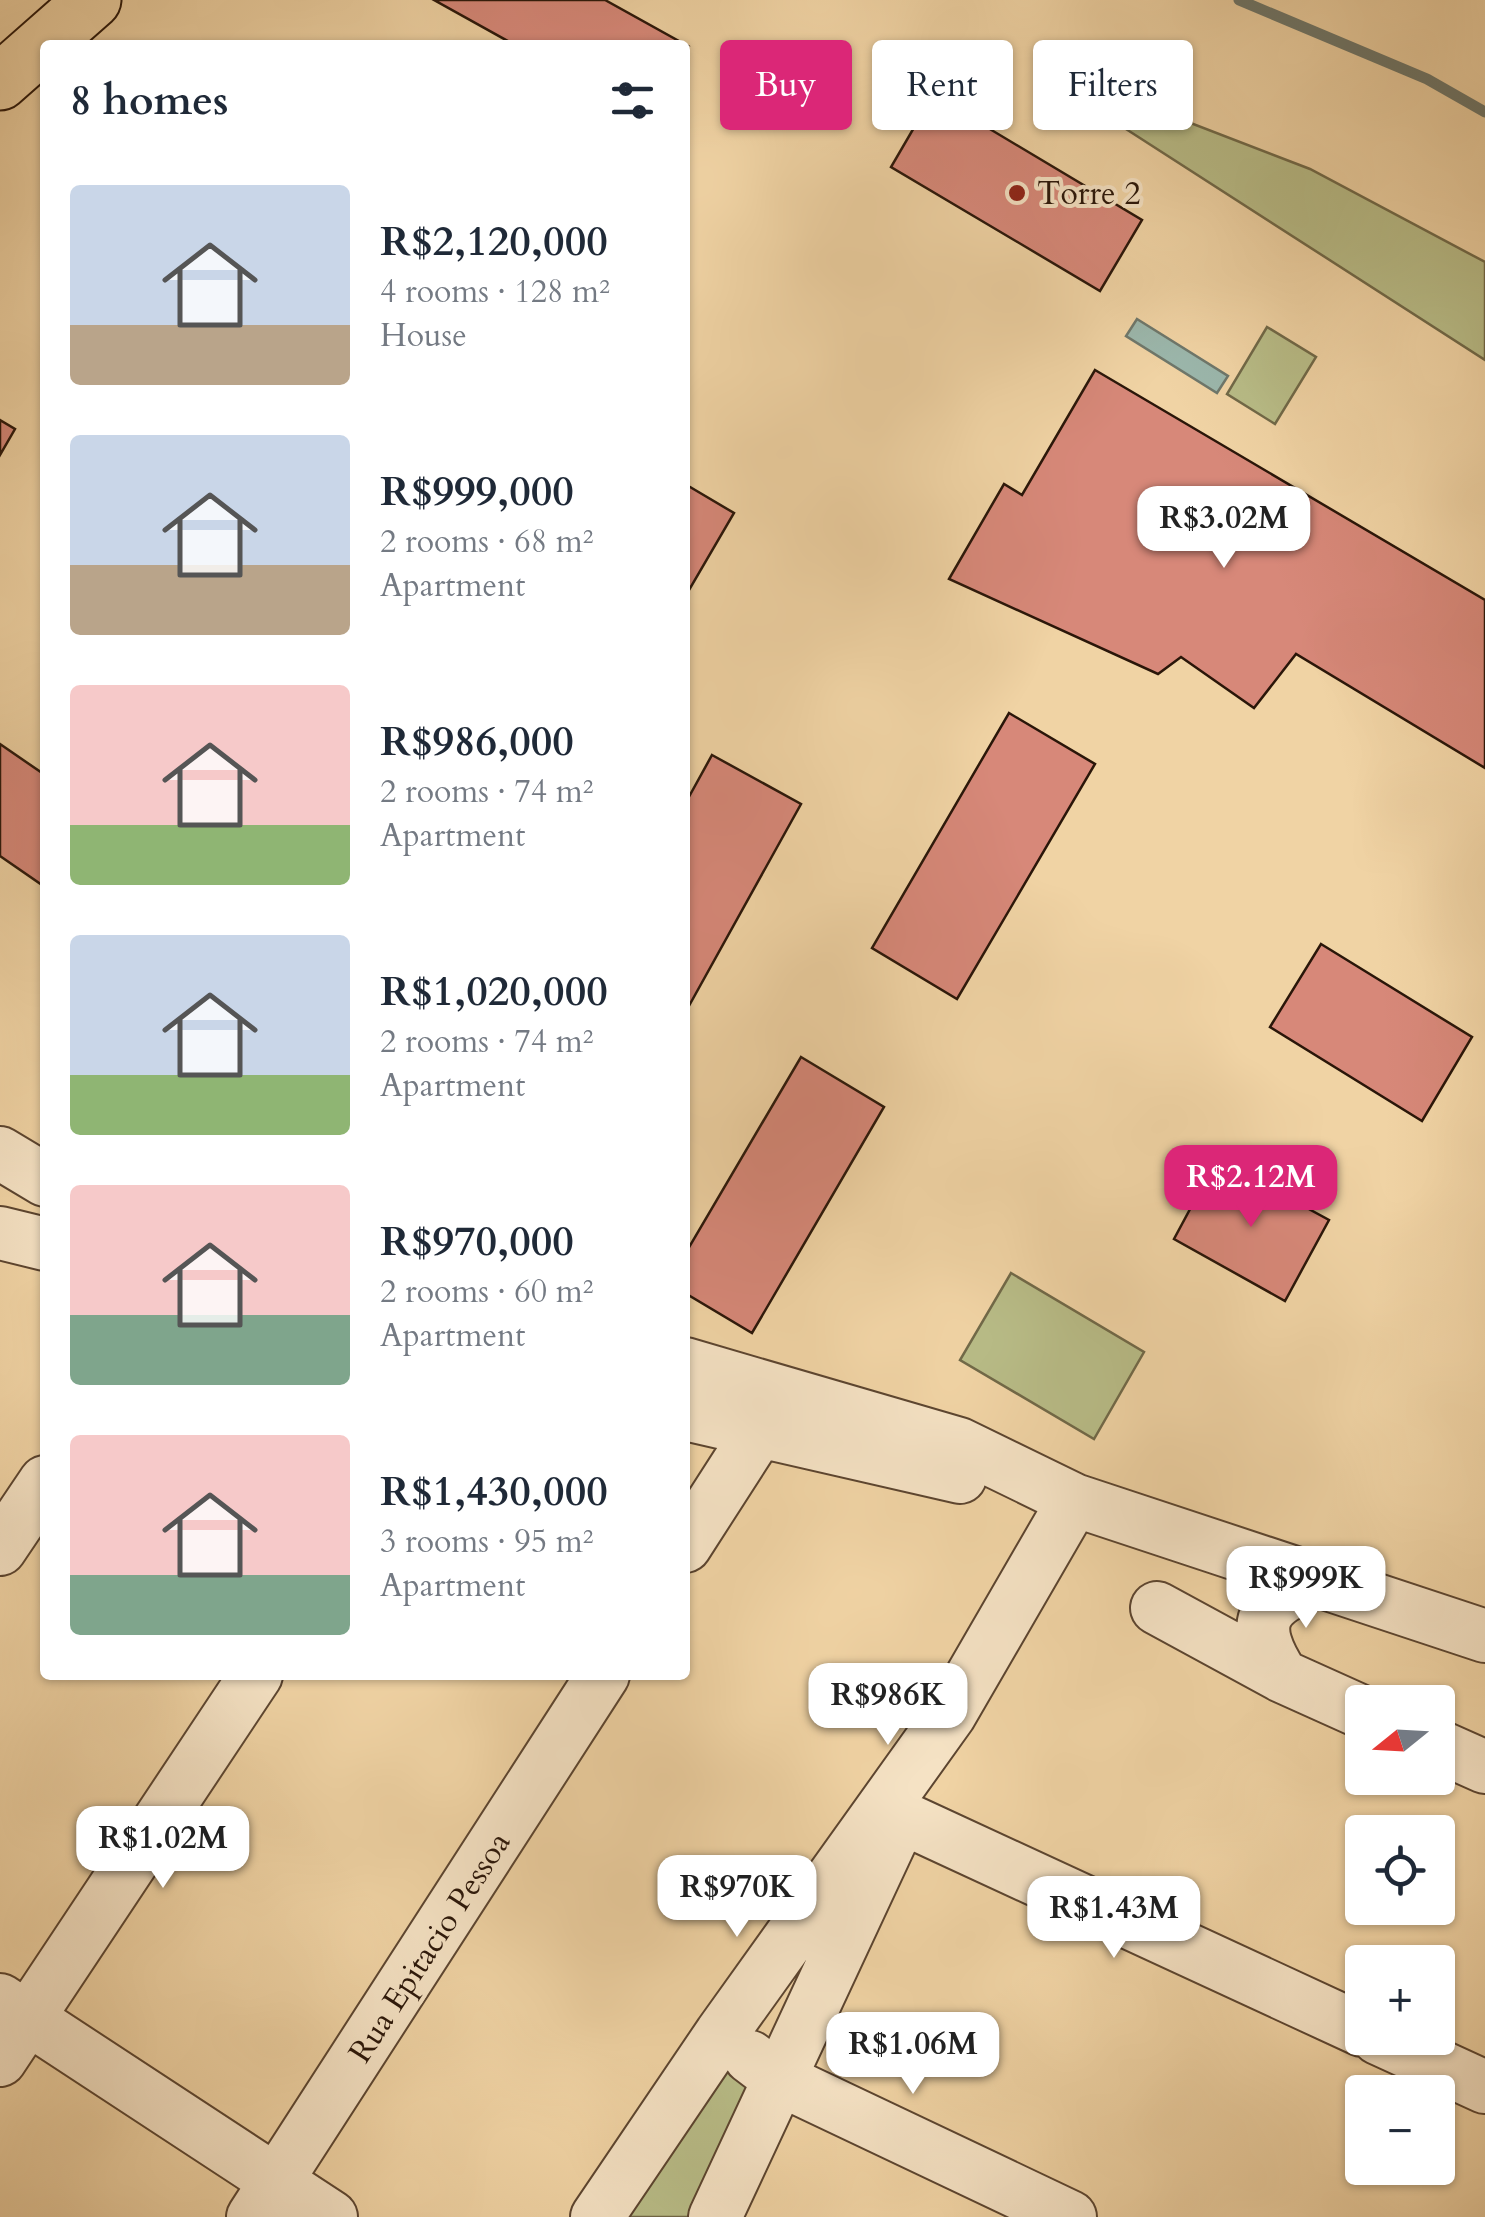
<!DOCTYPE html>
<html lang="en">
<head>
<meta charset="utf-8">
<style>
	:root { --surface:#fff; --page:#f2f2f3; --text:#1f2937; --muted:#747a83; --accent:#db2777 }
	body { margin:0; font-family:Cardo,serif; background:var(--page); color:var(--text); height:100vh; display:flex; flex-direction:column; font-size:38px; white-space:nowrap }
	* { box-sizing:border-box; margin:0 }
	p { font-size:32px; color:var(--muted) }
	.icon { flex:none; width:55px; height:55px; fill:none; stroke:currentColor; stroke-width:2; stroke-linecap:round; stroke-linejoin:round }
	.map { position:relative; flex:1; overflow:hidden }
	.side { position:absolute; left:40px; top:40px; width:650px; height:1640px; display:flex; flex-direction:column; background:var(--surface); border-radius:10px; box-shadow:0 2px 8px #0004 }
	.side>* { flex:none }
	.top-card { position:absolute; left:720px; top:40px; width:615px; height:90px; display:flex; gap:20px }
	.needle { width:65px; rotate:252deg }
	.fabs { position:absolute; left:1345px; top:1685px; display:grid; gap:20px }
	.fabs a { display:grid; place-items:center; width:110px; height:110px; border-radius:10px; background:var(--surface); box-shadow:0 2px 8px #0004; font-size:50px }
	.price { position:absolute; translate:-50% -85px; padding:0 22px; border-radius:20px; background:#fff; color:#222; font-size:32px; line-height:65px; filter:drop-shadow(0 2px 5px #0008) }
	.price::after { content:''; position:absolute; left:50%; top:60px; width:30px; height:22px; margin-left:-15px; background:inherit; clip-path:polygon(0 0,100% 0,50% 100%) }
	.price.active { background:var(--accent); color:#fff }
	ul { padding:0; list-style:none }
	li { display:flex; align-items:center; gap:30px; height:250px; padding:0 30px }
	li span { display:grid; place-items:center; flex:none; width:280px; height:200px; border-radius:10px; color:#555 }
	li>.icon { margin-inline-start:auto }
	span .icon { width:120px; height:120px; fill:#fffc; stroke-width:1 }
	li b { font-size:42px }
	h2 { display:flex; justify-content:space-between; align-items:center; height:120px; padding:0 30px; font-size:42px }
	.tag { padding:0 35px; border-radius:10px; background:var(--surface); box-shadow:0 2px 8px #0004; font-size:35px; line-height:90px }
	.tag.active { background:var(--accent); color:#fff }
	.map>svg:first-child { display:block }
	.green { fill:#b8bc87; stroke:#716948; stroke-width:2.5 }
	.water { fill:#9bb7ac; stroke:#6e776b; stroke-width:2.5 }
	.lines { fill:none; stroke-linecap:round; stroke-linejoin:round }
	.stream { stroke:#6e776b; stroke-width:11 }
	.building { fill:#d78879; stroke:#2a1609; stroke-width:2.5 }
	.minor-casing { stroke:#5c4530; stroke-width:56 }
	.major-casing { stroke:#2a1609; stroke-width:59 }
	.minor { stroke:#f5e2c4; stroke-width:52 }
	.major { stroke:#f0d3a4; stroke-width:55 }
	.poi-dot { fill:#8f2418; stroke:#f5e2c4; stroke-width:4 }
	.labels { text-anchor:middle; stroke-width:8; stroke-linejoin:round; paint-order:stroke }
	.poi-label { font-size:32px; fill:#2a1609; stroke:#f5e2c4; text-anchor:start }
	.street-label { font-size:32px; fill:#2a1609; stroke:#f5e2c4 }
</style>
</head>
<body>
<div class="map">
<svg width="1485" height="2217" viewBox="0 0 1485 2217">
	<rect width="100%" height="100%" fill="#f0d3a4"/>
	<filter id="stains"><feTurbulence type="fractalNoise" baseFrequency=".002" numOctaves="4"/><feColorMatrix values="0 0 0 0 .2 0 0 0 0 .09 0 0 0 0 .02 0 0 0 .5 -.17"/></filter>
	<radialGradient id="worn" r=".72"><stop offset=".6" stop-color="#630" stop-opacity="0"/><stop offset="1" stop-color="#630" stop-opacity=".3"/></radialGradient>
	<path class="green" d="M 1105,90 L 1310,169 L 1485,262 L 1485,360 L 1070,93 Z
		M 1267,327 L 1316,357 L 1275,424 L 1227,394 Z
		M 1011,1273 L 1144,1352 L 1094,1439 L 960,1360 Z
		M 720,2036 L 777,2080 L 714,2217 L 600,2217 Z"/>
	<path class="water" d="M 1137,319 L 1228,376 L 1217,393 L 1126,336 Z"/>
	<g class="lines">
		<path class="stream" d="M 1239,0 L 1427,79 L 1485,112"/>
	</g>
	<path class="building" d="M 434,0 L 605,0 L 686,45 L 515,45 Z
		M 933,95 L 1142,220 L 1100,291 L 891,167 Z
		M 1095,370 L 1485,600 L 1485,768 L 1296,654 L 1254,708 L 1181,657 L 1158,674 L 949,579 L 1004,484 L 1022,495 Z
		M 0,420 L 15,429 L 0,455 Z
		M 685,484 L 734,513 L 685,597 Z
		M 1009,713 L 1095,764 L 957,999 L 872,948 Z
		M 0,744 L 45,775 L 45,887 L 0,856 Z
		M 712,755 L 801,804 L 685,1013 L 685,804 Z
		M 1321,944 L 1472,1037 L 1422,1121 L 1270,1027 Z
		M 801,1057 L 884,1107 L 752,1333 L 685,1293 L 685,1254 Z
		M 1217,1159 L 1329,1220 L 1285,1301 L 1174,1239 Z"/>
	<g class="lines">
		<g class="minor-casing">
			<path id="minor" d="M 0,1153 L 45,1180
				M 0,1233 L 45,1244
				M 685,1364 L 959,1444 L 1074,1500 L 1485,1636
				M 685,1414 L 960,1477
				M 685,1546 L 757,1434
				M 0,1549 L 45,1482
				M 1157,1608 L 1282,1676 L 1362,1712
				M 1282,1676 C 1249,1625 1259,1602 1316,1582
				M 1438,1746 L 1485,1767
				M 901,1817 L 1362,2030
				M 0,2000 L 331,2217
				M 1378,2038 L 1485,2087
				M 750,2057 L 779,2079 L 1070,2217
				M 0,2060 L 256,1675
				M 253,2217 L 603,1675
				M 597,2217 L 721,2034 L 950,1714 L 1074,1500
				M 715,2217 L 894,1833"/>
		</g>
		<g class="major-casing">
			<path id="major" d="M 0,82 L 93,0"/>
		</g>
		<use href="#minor" class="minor"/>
		<use href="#major" class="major"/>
	</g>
	<circle class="poi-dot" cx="1017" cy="193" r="10"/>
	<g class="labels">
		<g class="poi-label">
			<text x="1037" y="204">Torre 2</text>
		</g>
		<g class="street-label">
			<text transform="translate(429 1947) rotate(-57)" y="11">Rua Epitacio Pessoa</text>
		</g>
	</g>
	<rect width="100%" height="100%" filter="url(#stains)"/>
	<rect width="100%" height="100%" fill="url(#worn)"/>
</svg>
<div class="fabs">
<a><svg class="needle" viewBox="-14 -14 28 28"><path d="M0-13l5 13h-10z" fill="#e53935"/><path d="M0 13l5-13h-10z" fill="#747a83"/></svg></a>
<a><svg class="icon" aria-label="locate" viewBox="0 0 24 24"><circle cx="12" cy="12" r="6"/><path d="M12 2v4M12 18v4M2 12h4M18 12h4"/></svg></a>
<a>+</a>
<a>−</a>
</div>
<b class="price" style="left:1224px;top:571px">R$3.02M</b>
<b class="price active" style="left:1251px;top:1230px">R$2.12M</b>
<b class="price" style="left:1306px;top:1631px">R$999K</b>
<b class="price" style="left:888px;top:1748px">R$986K</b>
<b class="price" style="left:163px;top:1891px">R$1.02M</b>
<b class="price" style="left:737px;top:1940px">R$970K</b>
<b class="price" style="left:1114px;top:1961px">R$1.43M</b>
<b class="price" style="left:913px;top:2097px">R$1.06M</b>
<div class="top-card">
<a class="tag active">Buy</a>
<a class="tag">Rent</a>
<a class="tag">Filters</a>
</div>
<section class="side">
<h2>8 homes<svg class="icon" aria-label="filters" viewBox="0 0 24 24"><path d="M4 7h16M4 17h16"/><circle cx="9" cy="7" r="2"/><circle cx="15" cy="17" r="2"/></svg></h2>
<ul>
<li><span style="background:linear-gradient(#c9d6e8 70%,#b9a48a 0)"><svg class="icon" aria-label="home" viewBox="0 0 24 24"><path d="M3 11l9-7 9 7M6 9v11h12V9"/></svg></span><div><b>R$2,120,000</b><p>4 rooms · 128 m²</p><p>House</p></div></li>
<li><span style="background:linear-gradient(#c9d6e8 65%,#b9a48a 0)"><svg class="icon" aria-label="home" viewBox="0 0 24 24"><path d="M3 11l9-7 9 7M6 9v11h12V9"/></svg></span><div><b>R$999,000</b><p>2 rooms · 68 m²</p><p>Apartment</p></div></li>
<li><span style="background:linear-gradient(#f6c9c9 70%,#8fb573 0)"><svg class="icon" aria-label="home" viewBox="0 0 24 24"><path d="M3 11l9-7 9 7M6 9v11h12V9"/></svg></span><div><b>R$986,000</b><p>2 rooms · 74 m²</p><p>Apartment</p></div></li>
<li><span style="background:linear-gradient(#c9d6e8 70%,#8fb573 0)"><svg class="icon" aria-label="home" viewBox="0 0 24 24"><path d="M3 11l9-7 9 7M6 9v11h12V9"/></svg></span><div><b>R$1,020,000</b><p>2 rooms · 74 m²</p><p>Apartment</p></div></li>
<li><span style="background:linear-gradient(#f6c9c9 65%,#7fa58c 0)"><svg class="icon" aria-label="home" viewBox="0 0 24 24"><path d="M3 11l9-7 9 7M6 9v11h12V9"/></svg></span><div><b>R$970,000</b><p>2 rooms · 60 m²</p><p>Apartment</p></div></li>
<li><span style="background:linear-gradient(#f6c9c9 70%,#7fa58c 0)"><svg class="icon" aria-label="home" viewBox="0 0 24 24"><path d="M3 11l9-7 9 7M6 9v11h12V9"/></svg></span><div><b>R$1,430,000</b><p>3 rooms · 95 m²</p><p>Apartment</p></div></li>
</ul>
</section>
</div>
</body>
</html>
